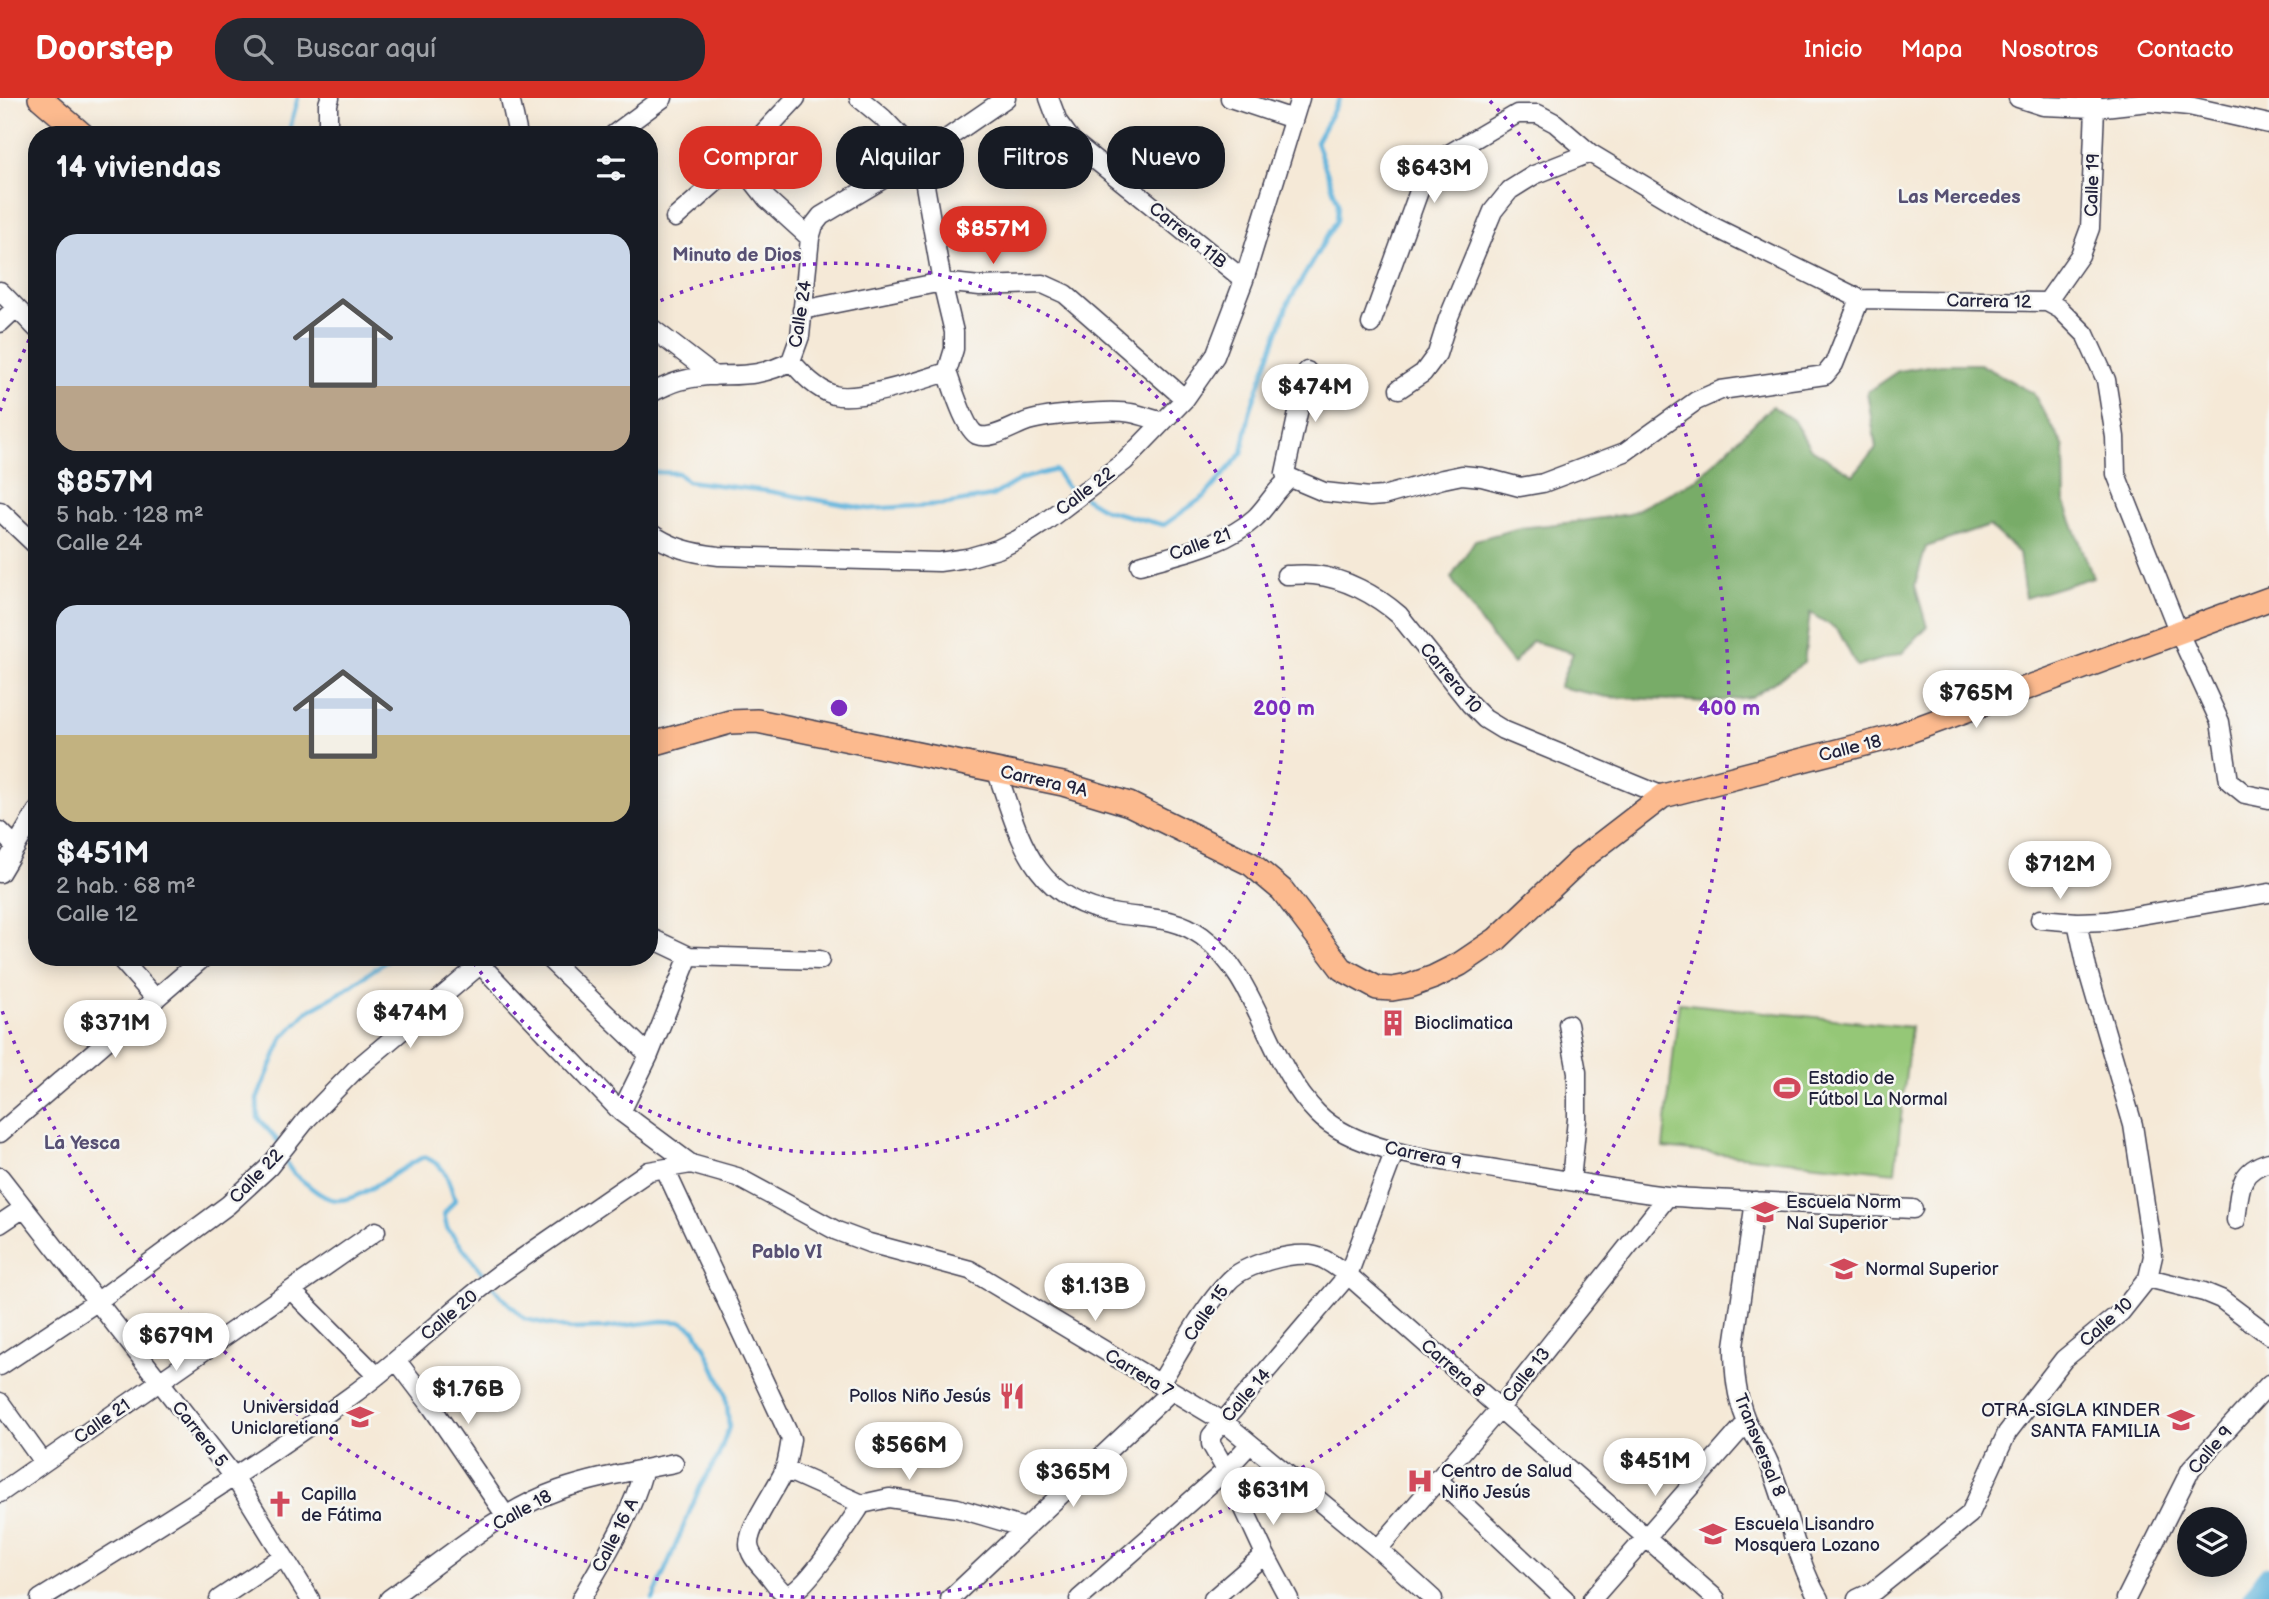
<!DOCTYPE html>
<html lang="es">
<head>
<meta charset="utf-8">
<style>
	:root { --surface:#171b24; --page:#242831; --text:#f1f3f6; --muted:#9ea1a6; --accent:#d93025 }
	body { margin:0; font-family:"Balsamiq Sans",sans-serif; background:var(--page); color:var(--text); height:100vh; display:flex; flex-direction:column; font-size:26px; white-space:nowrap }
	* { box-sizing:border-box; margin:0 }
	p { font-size:23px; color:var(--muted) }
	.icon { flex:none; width:38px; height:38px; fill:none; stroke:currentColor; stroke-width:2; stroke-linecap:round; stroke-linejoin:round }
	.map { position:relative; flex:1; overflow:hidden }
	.details { position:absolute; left:28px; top:28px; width:630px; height:840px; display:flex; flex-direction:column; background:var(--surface); border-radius:28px; box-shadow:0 4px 18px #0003 }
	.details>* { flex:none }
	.hud { position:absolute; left:679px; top:28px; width:665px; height:63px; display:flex; gap:14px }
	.buttons { position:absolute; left:2177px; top:1409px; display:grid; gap:14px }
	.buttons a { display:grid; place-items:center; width:70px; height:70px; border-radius:50%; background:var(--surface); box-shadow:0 4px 18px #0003; font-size:35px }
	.price { position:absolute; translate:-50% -60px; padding:0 16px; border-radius:24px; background:#fff; color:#222; font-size:23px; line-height:46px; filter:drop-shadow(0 2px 4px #0008) }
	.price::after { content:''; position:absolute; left:50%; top:42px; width:21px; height:16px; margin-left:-10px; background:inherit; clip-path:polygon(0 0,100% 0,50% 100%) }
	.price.current { background:var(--accent); color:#fff }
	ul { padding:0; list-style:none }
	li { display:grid; align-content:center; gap:14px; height:371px; padding:0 28px }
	li span { display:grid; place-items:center; height:217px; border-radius:21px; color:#555 }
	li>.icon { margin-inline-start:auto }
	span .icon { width:126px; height:126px; fill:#fffc; stroke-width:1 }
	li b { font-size:30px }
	h2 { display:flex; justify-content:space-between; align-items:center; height:84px; padding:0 28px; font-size:30px }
	.tag { padding:0 24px; border-radius:28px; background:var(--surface); box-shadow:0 4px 18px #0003; font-size:24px; line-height:63px }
	.tag.current { background:var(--accent); color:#fff }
	header { display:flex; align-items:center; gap:42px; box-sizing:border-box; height:98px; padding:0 35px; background:var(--accent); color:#fff }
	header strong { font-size:33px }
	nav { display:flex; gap:38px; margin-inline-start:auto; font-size:24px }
	.search { width:490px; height:63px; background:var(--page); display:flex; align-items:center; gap:18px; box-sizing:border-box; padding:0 24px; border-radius:28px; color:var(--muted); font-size:26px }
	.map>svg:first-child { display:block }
	.green { fill:#95c777; stroke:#5c7459; stroke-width:2 }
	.forest { fill:#78ac68; stroke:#4d6752; stroke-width:2 }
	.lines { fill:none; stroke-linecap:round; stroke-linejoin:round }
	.stream { stroke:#60b4dc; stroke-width:4.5 }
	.river { stroke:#60b4dc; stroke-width:26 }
	.minor-casing { stroke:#424052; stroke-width:21 }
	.major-casing { stroke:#424052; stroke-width:26 }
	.minor { stroke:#fff; stroke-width:18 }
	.major { stroke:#fcba8e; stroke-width:23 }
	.ring { fill:none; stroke:#7b2cbf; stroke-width:3.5; stroke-dasharray:3.5 7 }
	.labels { text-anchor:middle; stroke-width:5; stroke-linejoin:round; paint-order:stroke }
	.street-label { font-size:18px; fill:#22223b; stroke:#f6f6f2 }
	.poi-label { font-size:18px; fill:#22223b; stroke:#f6f6f2; text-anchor:start }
	.neighbourhood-label { font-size:19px; font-weight:bold; fill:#575073; stroke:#f6f6f2 }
	.centre { fill:#7b2cbf; stroke:#f6f6f2; stroke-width:3.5 }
	.ring-label { font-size:21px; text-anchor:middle; font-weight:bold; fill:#7b2cbf; stroke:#f6f6f2; stroke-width:5; stroke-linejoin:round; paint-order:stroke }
</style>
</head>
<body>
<header>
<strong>Doorstep</strong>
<div class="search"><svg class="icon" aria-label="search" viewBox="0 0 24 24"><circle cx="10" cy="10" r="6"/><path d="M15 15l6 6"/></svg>Buscar aquí</div>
<nav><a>Inicio</a><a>Mapa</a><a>Nosotros</a><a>Contacto</a></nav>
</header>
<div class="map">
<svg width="2269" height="1501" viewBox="0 0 2269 1501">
	<rect width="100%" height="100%" fill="#f6f6f2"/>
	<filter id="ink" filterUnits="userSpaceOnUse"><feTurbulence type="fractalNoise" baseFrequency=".0143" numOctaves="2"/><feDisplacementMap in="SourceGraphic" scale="14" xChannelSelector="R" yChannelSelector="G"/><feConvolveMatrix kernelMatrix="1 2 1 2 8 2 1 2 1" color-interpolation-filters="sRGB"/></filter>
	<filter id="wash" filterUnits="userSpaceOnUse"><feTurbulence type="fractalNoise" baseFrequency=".00686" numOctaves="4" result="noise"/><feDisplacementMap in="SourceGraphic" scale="28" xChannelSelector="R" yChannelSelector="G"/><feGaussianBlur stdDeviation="1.57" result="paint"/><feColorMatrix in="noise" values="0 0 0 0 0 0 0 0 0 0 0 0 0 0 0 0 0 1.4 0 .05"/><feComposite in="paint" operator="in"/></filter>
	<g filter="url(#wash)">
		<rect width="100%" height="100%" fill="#f5e9d7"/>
		<path class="green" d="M 1679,905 L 1911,929 L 1895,1074 L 1663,1050 Z"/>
		<path class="forest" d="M 1941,266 L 1980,266 L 2033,295 L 2064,349 L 2065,405 L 2093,479 L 2025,500 L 2019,455 L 1989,428 L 1926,449 L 1915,487 L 1927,529 L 1902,555 L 1857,569 L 1838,532 L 1810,515 L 1804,565 L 1751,599 L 1709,604 L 1607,599 L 1559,589 L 1573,555 L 1532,543 L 1513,566 L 1482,527 L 1451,480 L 1475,442 L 1520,430 L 1575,424 L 1629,416 L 1697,381 L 1772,308 L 1793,322 L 1810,350 L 1853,377 L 1876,350 L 1867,294 L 1898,273 Z"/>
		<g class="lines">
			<path class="stream" d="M 288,37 L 298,0
				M 649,374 L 678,375 L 687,383 L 767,393 L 869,411 L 946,406 L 992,398 L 1021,381 L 1055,372 L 1066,388 L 1075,394
				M 1085,400 L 1105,412 L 1164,427 L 1205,398 L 1242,355 L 1250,313 L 1288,205 L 1337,122 L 1338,105 L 1316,44 L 1340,0
				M 280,1047 L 278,1043 L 258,1020 L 257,1001 L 283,939 L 308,913 L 343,893 L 392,859
				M 284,1059 C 289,1073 296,1078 308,1087 C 315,1093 327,1102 337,1102 C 360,1104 400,1069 424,1059 C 447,1068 448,1081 455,1102 L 444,1116 L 447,1130 L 487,1180
				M 492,1187 L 502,1199 L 525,1221 L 570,1231 L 605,1230 L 662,1223 L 683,1224 L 695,1232 L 705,1249 L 726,1296 L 729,1329 L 718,1359 L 700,1389 L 653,1501"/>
			<path class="river" d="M 2255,1501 L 2269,1481"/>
		</g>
	</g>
	<g filter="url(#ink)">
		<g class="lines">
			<g class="minor-casing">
				<path id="minor" d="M 510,0 L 518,37
					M 1049,0 L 1058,24 L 1072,43 L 1244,182
					M 1230,0 L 1293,21
					M 2018,0 L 2043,8 L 2095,10 L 2149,4 L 2189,8 L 2269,26
					M 328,37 L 328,6 L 330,0
					M 613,37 L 663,0
					M 738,64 L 767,101 L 810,140
					M 675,120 L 725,76 L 796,0
					M 0,193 L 37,231
					M 2047,204 L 2080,157 L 2090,130 L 2095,10 L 2092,0
					M 802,212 L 942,184 L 980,188 L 1043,186 L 1065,196 L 1185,301
					M 0,225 L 16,210
					M 1371,226 L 1423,82 L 1447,57 L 1517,16 L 1538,16 L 1555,25 L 1590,55 L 1710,127 L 1860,201 L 2047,204 L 2060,211 L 2085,236 L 2106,282 L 2115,339 L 2116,376 L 2179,535 L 2220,624 L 2229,683 L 2245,696 L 2269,701
					M 649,228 L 714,278
					M 791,263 C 803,277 816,291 834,297 C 858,304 922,282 947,274 L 954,251 L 954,234 L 942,184 L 920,59 L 883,20 L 859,0
					M 947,274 C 952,287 965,331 977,337 C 991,343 1015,327 1028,323 C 1048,317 1111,311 1131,315 C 1142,317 1152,321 1163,324
					M 1399,291 L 1423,275 L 1437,256 L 1448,221 L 1493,113 L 1510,92 L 1534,77 L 1590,55
					M 649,296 C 659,291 669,286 679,283 C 719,271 750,286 791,263 L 800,238 L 810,140 L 814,127 L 821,118 L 920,59 L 1006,0
					M 1287,382 L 1285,375 L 1307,273
					M 0,413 L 37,448
					M 649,434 C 671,450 692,455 719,458 L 939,464 L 967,460 L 998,451 L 1017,442 L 1045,424 L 1125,363 L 1185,301 L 1215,258 L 1244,182 L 1300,0
					M 1140,467 C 1179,455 1224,448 1255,420 C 1268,408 1276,390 1291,380 L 1324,394 L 1370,399 L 1383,398 L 1443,381 L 1462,377 L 1482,379 L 1520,389 L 1543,385 L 1625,354 L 1696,303 L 1721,292 L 1825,277 L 1834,266 L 1860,201
					M 1286,477 C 1295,477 1305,476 1314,477 C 1345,480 1376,497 1399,517 L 1470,606 L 1485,621 L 1503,632 L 1663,698
					M 996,671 C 1020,741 1032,802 1117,816 C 1148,821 1174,818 1202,838 C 1259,880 1267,965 1317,1015 C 1357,1056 1447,1063 1501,1072 C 1556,1080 1611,1091 1667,1098 C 1694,1101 1723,1101 1751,1103 C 1805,1106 1859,1108 1913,1111
					M 0,733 L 16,749
					M 0,775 L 37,713
					M 2040,821 L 2077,824 L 2106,823 L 2269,795
					M 649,839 L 689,858 L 820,862
					M 119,859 L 156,901
					M 547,859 L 649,957
					M 481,867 L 621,1014 L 691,1066 L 737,1079 L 837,1133 L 869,1145 L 970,1172 L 995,1187 L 1224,1324 L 1378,1451 L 1433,1501
					M 1568,926 L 1577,974 L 1577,1021 L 1571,1083
					M 621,1014 L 649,957 L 689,858
					M 0,1035 L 204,859
					M 665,1071 L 791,1341 C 789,1351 788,1363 784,1373 C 776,1392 749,1427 749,1446 C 749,1458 761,1468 768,1477 C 773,1482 780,1494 787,1496 C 802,1499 853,1419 862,1406
					M 0,1079 L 235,1380 L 310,1501
					M 1755,1103 L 1734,1248 C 1734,1274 1736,1298 1746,1322 C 1753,1337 1763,1350 1769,1365 C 1788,1409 1795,1460 1819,1501
					M 2236,1122 C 2240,1094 2237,1073 2269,1064
					M 0,1126 L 24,1110
					M 2148,1180 L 2204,1194 L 2221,1201 L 2269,1237
					M 291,1192 L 377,1278
					M 397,1263 L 429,1305 L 506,1418
					M 0,1268 L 98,1203 L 228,1107 L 269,1069 L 307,1021 L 354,973 L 489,859
					M 1159,1287 C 1180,1254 1201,1212 1229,1183 C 1245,1166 1293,1153 1315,1158 C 1328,1161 1338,1171 1348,1177 L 1716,1501
					M 0,1304 L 43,1364
					M 1250,1346 L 1226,1372 L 1265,1456 L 1289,1501
					M 784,1371 L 862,1406 L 889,1400 L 957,1410 L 1025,1430
					M 1437,1381 L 1565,1501
					M 0,1395 L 376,1133
					M 1378,1451 L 1499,1311 L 1668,1098
					M 40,1501 C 145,1436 251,1371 351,1298 C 402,1261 447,1215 498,1177 L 649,1073 L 691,1066
					M 219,1501 L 282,1459
					M 389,1501 C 441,1464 499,1413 559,1392 C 597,1379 635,1373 674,1365
					M 581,1501 C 605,1459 631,1418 644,1371
					M 950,1501 L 1170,1294
					M 1079,1501 L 1226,1372 L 1211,1346 L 1211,1338 L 1348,1177 L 1394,1055
					M 1213,1501 L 1265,1456
					M 1592,1501 L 1747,1324
					M 1857,1501 L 1874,1493 L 1970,1416 L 2007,1335 L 2064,1261 L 2121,1214 L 2148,1180 L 2153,1158 L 2133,1027 L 2087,870 L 2077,824
					M 2126,1501 L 2191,1371 L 2269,1286"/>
			</g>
			<g class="major-casing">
				<path id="major" d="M 40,0 L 83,37
					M 649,647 L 730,624 L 757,623 L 1063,686 L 1129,706 L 1251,766 L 1282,792 L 1342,871 L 1377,890 L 1392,891 L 1409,888 L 1434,879 L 1460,866 L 1497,841 L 1580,762 L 1663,698 L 1896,638 L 2269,501"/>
			</g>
			<use href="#minor" class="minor"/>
			<use href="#major" class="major"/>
		</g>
	</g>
	<g class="ring">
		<path d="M651 207A445 445 0 1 1 472 862"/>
		<path d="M0 313A890 890 0 0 1 36 227M1490 3A890 890 0 1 1 0 907"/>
	</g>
	<defs>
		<g id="building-bare" transform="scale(2.1)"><path d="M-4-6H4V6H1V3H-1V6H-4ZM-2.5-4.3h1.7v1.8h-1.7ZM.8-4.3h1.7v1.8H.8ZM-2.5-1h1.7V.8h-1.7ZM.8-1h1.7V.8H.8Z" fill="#d1495b" stroke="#f6f6f2" stroke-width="2.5" paint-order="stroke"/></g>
		<g id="stadium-bare" transform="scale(2.1)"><path d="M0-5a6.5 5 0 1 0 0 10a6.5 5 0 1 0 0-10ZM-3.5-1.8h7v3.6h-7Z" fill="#d1495b" stroke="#f6f6f2" stroke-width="2.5" paint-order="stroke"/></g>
		<g id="school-bare" transform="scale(2.1)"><path d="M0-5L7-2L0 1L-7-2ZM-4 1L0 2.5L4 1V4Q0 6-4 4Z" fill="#d1495b" stroke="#f6f6f2" stroke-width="2.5" paint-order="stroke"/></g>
		<g id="restaurant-bare" transform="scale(2.1)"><path d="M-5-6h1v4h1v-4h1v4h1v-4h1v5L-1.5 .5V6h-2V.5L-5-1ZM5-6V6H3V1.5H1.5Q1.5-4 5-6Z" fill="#d1495b" stroke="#f6f6f2" stroke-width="2.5" paint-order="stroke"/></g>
		<g id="university-bare" transform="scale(2.1)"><path d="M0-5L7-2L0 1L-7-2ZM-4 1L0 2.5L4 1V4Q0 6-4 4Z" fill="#d1495b" stroke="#f6f6f2" stroke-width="2.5" paint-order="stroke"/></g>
		<g id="hospital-bare" transform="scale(2.1)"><path d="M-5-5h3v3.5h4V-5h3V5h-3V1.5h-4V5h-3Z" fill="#d1495b" stroke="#f6f6f2" stroke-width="2.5" paint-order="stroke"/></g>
		<g id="church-bare" transform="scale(2.1)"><path d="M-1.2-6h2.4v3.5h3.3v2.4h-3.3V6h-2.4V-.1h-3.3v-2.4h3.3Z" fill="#d1495b" stroke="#f6f6f2" stroke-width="2.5" paint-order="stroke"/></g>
	</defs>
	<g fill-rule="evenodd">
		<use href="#building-bare" x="1393" y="925"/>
		<use href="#stadium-bare" x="1787" y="990"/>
		<use href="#school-bare" x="1765" y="1114"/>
		<use href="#school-bare" x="1844" y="1171"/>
		<use href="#restaurant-bare" x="1012" y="1298"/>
		<use href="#university-bare" x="360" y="1319"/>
		<use href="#school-bare" x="2181" y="1322"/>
		<use href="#hospital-bare" x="1420" y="1383"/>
		<use href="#church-bare" x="280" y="1406"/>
		<use href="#school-bare" x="1713" y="1436"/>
	</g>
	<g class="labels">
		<g class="street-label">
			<text transform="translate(2092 87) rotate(-88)" y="6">Calle 19</text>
			<text transform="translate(1188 137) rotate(39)" y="6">Carrera 11B</text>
			<text transform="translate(1989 203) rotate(1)" y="6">Carrera 12</text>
			<text transform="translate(800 216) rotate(-81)" y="6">Calle 24</text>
			<text transform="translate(1085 393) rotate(-37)" y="6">Calle 22</text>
			<text transform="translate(1200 446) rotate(-20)" y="6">Calle 21</text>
			<text transform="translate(1451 580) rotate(50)" y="6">Carrera 10</text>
			<text transform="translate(1850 650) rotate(-14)" y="6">Calle 18</text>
			<text transform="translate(1044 683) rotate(13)" y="6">Carrera 9A</text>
			<text transform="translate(1423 1057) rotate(12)" y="6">Carrera 9</text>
			<text transform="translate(256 1078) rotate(-46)" y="6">Calle 22</text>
			<text transform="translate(1206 1215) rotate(-55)" y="6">Calle 15</text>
			<text transform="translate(449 1217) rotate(-40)" y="6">Calle 20</text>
			<text transform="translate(2106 1224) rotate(-42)" y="6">Calle 10</text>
			<text transform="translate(1453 1270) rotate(41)" y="6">Carrera 8</text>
			<text transform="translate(1139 1275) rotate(31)" y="6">Carrera 7</text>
			<text transform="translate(1526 1277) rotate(-51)" y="6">Calle 13</text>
			<text transform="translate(1246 1297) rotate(-49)" y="6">Calle 14</text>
			<text transform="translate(102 1323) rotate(-35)" y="6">Calle 21</text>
			<text transform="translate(200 1336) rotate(52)" y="6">Carrera 5</text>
			<text transform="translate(1760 1347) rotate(68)" y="6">Transversal 8</text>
			<text transform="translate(2210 1352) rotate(-49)" y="6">Calle 9</text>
			<text transform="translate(522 1412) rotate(-29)" y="6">Calle 18</text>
			<text transform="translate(615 1437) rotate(-63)" y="6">Calle 16 A</text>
		</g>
		<g class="poi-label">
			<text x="1414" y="931">Bioclimatica</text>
			<text x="1808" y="986">Estadio de<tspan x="1808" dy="21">Fútbol La Normal</tspan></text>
			<text x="1786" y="1110">Escuela Norm<tspan x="1786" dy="21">Nal Superior</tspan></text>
			<text x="1865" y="1177">Normal Superior</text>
			<text x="991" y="1304" text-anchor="end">Pollos Niño Jesús</text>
			<text x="339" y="1315" text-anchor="end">Universidad<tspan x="339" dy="21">Uniclaretiana</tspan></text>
			<text x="2160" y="1318" text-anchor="end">OTRA-SIGLA KINDER<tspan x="2160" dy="21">SANTA FAMILIA</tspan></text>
			<text x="1441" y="1379">Centro de Salud<tspan x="1441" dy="21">Niño Jesús</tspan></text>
			<text x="301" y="1402">Capilla<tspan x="301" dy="21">de Fátima</tspan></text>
			<text x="1734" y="1432">Escuela Lisandro<tspan x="1734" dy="21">Mosquera Lozano</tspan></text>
		</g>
		<g class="neighbourhood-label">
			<text x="1959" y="105">Las Mercedes</text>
			<text x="737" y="163">Minuto de Dios</text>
			<text x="82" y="1051">La Yesca</text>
			<text x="787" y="1160">Pablo VI</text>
		</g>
	</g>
	<circle cx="839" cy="610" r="10" class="centre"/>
	<g class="ring-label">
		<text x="1284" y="617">200 m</text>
		<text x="1729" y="617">400 m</text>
	</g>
</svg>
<div class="buttons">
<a><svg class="icon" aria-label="layers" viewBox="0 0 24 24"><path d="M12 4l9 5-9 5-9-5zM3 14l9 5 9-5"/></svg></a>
</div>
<b class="price" style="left:1434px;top:107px">$643M</b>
<b class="price current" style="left:993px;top:168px">$857M</b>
<b class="price" style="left:1315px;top:326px">$474M</b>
<b class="price" style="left:1976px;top:632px">$765M</b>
<b class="price" style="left:2060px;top:803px">$712M</b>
<b class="price" style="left:410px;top:952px">$474M</b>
<b class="price" style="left:115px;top:962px">$371M</b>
<b class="price" style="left:1095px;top:1225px">$1.13B</b>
<b class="price" style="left:176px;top:1275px">$679M</b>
<b class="price" style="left:468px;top:1328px">$1.76B</b>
<b class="price" style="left:909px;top:1384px">$566M</b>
<b class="price" style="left:1655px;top:1400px">$451M</b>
<b class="price" style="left:1073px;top:1411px">$365M</b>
<b class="price" style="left:1273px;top:1429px">$631M</b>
<div class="hud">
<a class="tag current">Comprar</a>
<a class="tag">Alquilar</a>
<a class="tag">Filtros</a>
<a class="tag">Nuevo</a>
</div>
<section class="details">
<h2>14 viviendas<svg class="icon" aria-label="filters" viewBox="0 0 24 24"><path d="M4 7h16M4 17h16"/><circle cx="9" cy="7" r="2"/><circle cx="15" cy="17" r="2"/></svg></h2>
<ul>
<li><span style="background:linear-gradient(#c9d6e8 70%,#b9a48a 0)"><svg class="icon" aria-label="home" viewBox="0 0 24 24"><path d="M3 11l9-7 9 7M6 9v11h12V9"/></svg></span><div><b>$857M</b><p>5 hab. · 128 m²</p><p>Calle 24</p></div></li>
<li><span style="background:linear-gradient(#c9d6e8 60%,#c2b280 0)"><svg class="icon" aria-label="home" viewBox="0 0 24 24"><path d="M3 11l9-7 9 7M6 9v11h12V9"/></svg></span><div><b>$451M</b><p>2 hab. · 68 m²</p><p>Calle 12</p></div></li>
</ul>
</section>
</div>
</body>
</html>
